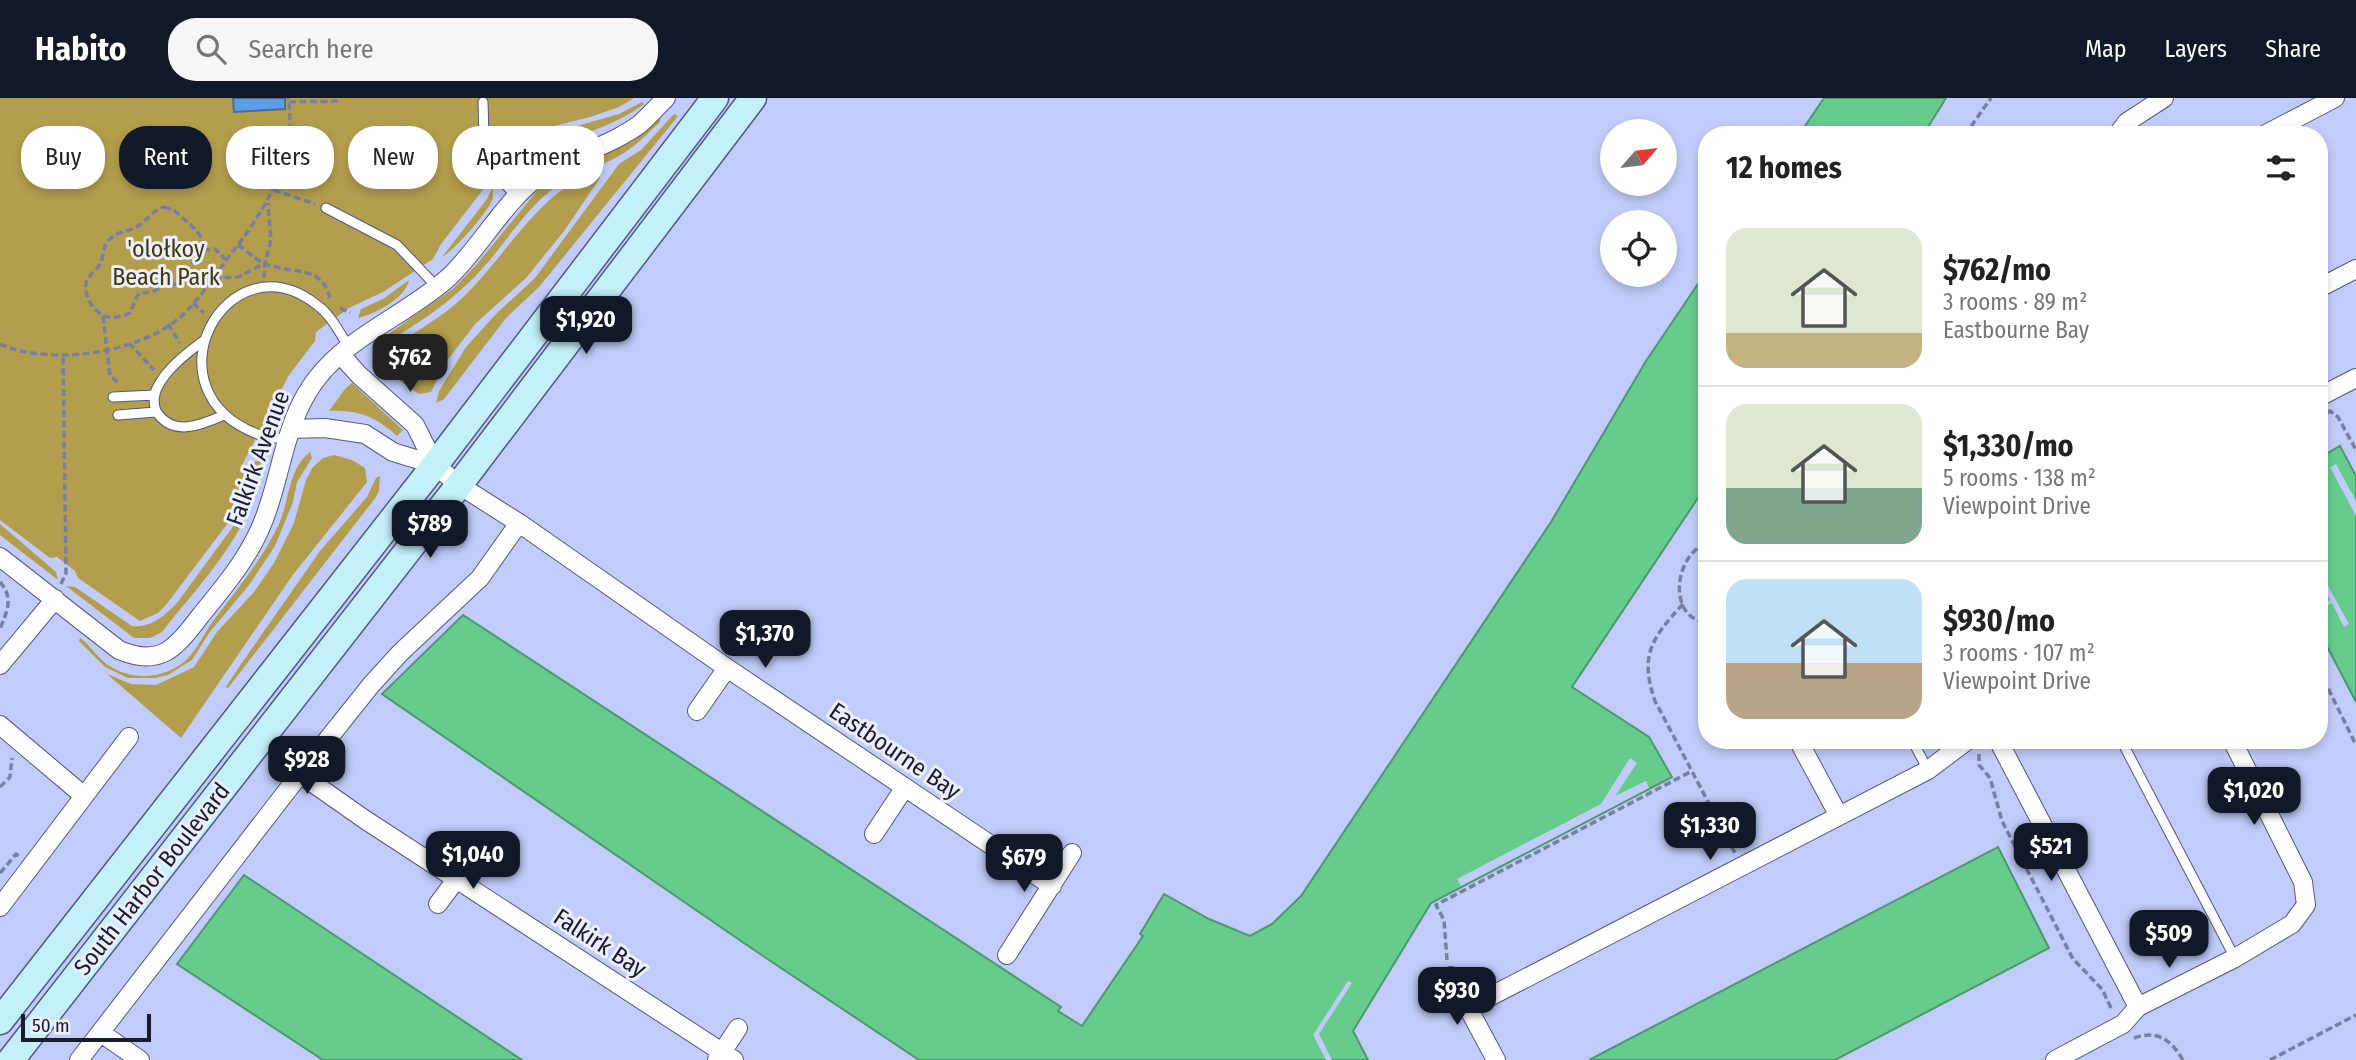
<!DOCTYPE html>
<html lang="en">
<head>
<meta charset="utf-8">
<style>
	:root { --surface:#fff; --page:#f6f6f6; --text:#222; --muted:#767676; --line:#e0e0e0; --accent:#111827 }
	body { margin:0; font-family:"Fira Sans Condensed",sans-serif; background:var(--page); color:var(--text); height:100vh; display:flex; flex-direction:column; font-size:26px; white-space:nowrap }
	* { box-sizing:border-box; margin:0 }
	p { font-size:23px; color:var(--muted) }
	.icon { flex:none; width:38px; height:38px; fill:none; stroke:currentColor; stroke-width:2; stroke-linecap:round; stroke-linejoin:round }
	.map { position:relative; flex:1; overflow:hidden }
	.details { position:absolute; left:1698px; top:28px; width:630px; height:623px; display:flex; flex-direction:column; background:var(--surface); border-radius:28px; box-shadow:0 4px 10px #0003 }
	.details>* { flex:none }
	.banner { position:absolute; left:21px; top:28px; width:665px; height:63px; display:flex; gap:14px }
	.needle { width:46px; rotate:62deg }
	.buttons { position:absolute; left:1600px; top:21px; display:grid; gap:14px }
	.buttons a { display:grid; place-items:center; width:77px; height:77px; border-radius:50%; background:var(--surface); box-shadow:0 4px 10px #0003; font-size:35px }
	.scale { position:absolute; left:21px; bottom:18px; width:130px; box-sizing:border-box; padding-left:7px; border:4px solid #191c2d; border-top:0; font-size:19px; line-height:24px; white-space:nowrap; color:#191c2d; -webkit-text-stroke:5px #ebeefd; paint-order:stroke }
	.price { position:absolute; translate:-50% -60px; padding:0 16px; border-radius:14px; background:var(--accent); color:#fff; font-size:23px; line-height:46px; filter:drop-shadow(0 2px 4px #0008) }
	.price::after { content:''; position:absolute; left:50%; top:42px; width:21px; height:16px; margin-left:-10px; background:inherit; clip-path:polygon(0 0,100% 0,50% 100%) }
	.price.current { background:#222; color:#fff }
	ul { padding:0; list-style:none }
	li { display:flex; align-items:center; gap:21px; height:175px; padding:0 28px }
	li+li { border-top:2px solid var(--line) }
	li span { display:grid; place-items:center; flex:none; width:196px; height:140px; border-radius:21px; color:#555 }
	li>.icon { margin-inline-start:auto }
	span .icon { width:84px; height:84px; fill:#fffc; stroke-width:1 }
	li b { font-size:30px }
	h2 { display:flex; justify-content:space-between; align-items:center; height:84px; padding:0 28px; font-size:30px }
	.tag { padding:0 24px; border-radius:28px; background:var(--surface); box-shadow:0 4px 10px #0003; font-size:24px; line-height:63px }
	.tag.current { background:var(--accent); color:#fff }
	header { display:flex; align-items:center; gap:42px; box-sizing:border-box; height:98px; padding:0 35px; background:var(--accent); color:#fff }
	header strong { font-size:33px }
	nav { display:flex; gap:38px; margin-inline-start:auto; font-size:24px }
	.search { width:490px; height:63px; background:var(--page); display:flex; align-items:center; gap:18px; box-sizing:border-box; padding:0 24px; border-radius:28px; color:var(--muted); font-size:26px }
	.map>svg:first-child { display:block }
	.green { fill:#b39e4d }
	.water { fill:#65cc8c; stroke:#4e9770; stroke-width:2 }
	.pier { fill:#c1ccfa }
	.building { fill:#5d9eec; stroke:#4f6b8f; stroke-width:2 }
	.lines { fill:none; stroke-linecap:round; stroke-linejoin:round }
	.lane-casing { stroke:#515981; stroke-width:11 }
	.street-casing { stroke:#515981; stroke-width:20 }
	.secondary-casing { stroke:#515981; stroke-width:29 }
	.path { stroke:#7880a1; stroke-width:3.5; stroke-dasharray:7 3.5; stroke-linecap:butt }
	.lane { stroke:#fff; stroke-width:9 }
	.street { stroke:#fff; stroke-width:18 }
	.secondary { stroke:#c3f0f9; stroke-width:26 }
	.labels { text-anchor:middle; stroke-width:6; stroke-linejoin:round; paint-order:stroke }
	.park-label { font-size:24px; fill:#433806; stroke:#ebeefd }
	.street-label { font-size:24px; fill:#191c2d; stroke:#ebeefd }
</style>
</head>
<body>
<header>
<strong>Habito</strong>
<div class="search"><svg class="icon" aria-label="search" viewBox="0 0 24 24"><circle cx="10" cy="10" r="6"/><path d="M15 15l6 6"/></svg>Search here</div>
<nav><a>Map</a><a>Layers</a><a>Share</a></nav>
</header>
<div class="map">
<svg width="2356" height="962" viewBox="0 0 2356 962">
	<rect width="100%" height="100%" fill="#c1ccfa"/>
	<path class="green" d="M 0,0 L 634,0 L 619,9 L 590,19 L 550,29 L 521,50 L 489,84 L 441,146 L 433,161 L 383,194 L 349,210 L 316,234 L 315,243 L 289,277 L 241,369 L 244,375 L 240,409 L 166,507 L 158,515 L 140,523 L 78,480 L 75,473 L 57,459 L 50,460 L 0,422 Z
		M 642,4 L 644,6 C 613,30 573,36 541,58 C 530,65 520,75 507,71 L 530,50 L 556,34 L 619,16 Z
		M 674,16 L 678,18 L 539,189 L 506,220 L 444,301 L 436,305 L 439,293 L 466,249 L 496,216 L 535,180 L 619,66 L 641,52 Z
		M 660,19 L 660,24 C 647,36 635,49 619,58 C 596,71 570,77 549,94 C 522,116 505,146 482,171 C 451,205 415,228 376,250 L 374,249 L 380,242 L 454,190 L 476,167 L 537,93 L 557,79 L 614,52 L 641,36 Z
		M 597,75 L 600,80 L 564,133 L 526,180 L 476,225 L 446,264 L 431,294 L 419,296 C 406,286 383,275 384,257 C 407,237 436,224 459,203 C 494,171 518,129 554,98 C 566,87 582,82 597,75 Z
		M 493,89 C 493,90 493,100 493,100 C 489,113 454,153 442,159 L 487,101 Z
		M 409,182 C 405,201 375,216 358,220 L 361,211 L 383,201 Z
		M 352,285 L 403,332 L 397,338 C 377,319 357,311 329,313 L 345,291 Z
		M 310,354 L 312,360 L 297,384 L 293,404 L 275,448 L 249,487 L 209,535 L 192,562 L 168,577 L 155,580 L 128,580 L 105,569 L 79,543 L 80,540 L 84,543 C 93,551 100,563 111,569 C 136,584 169,580 189,559 C 200,547 206,531 216,519 C 239,489 263,460 279,426 C 290,401 288,371 310,354 Z
		M 334,357 L 352,362 L 365,370 L 367,384 L 292,478 L 181,640 L 107,576 L 131,586 L 156,587 L 194,569 L 217,534 L 254,494 L 274,465 L 294,425 L 306,382 L 313,369 L 323,360 Z
		M 261,362 C 258,428 201,484 162,534 L 150,540 L 134,540 L 66,488 L 75,489 L 132,528 C 151,530 164,518 177,505 L 245,412 L 250,399 L 252,386 L 250,369 L 254,364 Z
		M 380,378 L 379,393 L 376,399 L 228,590 L 226,589 L 239,569 L 320,453 L 367,399 L 376,380 Z
		M 0,426 L 56,474 L 58,482 L 0,437 Z"/>
	<path class="water" d="M 1824,0 L 1946,0 L 1923,37 L 1799,37 Z
		M 1706,174 L 1706,388 L 1572,589 L 1649,639 L 1672,679 L 1431,805 L 1353,933 L 1368,962 L 919,962 L 757,854 L 382,596 L 463,517 L 1061,909 L 1058,913 L 1082,928 L 1143,838 L 1140,836 L 1164,796 L 1209,821 L 1250,838 L 1272,826 L 1301,798 L 1551,424 L 1646,263 Z
		M 2340,348 L 2356,378 L 2356,604 L 2319,533 L 2319,360 Z
		M 1998,749 L 2049,850 L 1835,962 L 1589,962 Z
		M 244,777 L 522,962 L 323,962 L 177,866 Z"/>
	<path class="pier" d="M 2336,366 L 2356,403 L 2356,418 L 2330,369 Z
		M 2322,477 L 2349,526 L 2344,529 L 2332,505 L 2319,512 L 2319,509 L 2330,502 L 2319,481 Z
		M 1630,660 L 1637,665 L 1615,698 L 1646,683 L 1649,690 L 1461,788 L 1457,781 L 1601,706 Z
		M 1348,883 L 1352,885 L 1319,936 L 1332,962 L 1326,962 L 1313,937 Z"/>
	<path class="building" d="M 233,0 L 285,0 L 285,11 L 234,14 Z"/>
	<g class="lines">
		<g class="lane-casing">
			<path id="lane" d="M 483,4 C 485,53 479,64 518,99
				M 326,110 L 397,147 L 437,189
				M 203,243 C 186,256 167,270 157,290 C 153,298 153,309 158,316 C 175,339 203,326 224,317
				M 113,299 L 155,297
				M 118,317 L 156,314
				M 287,341 C 278,340 268,340 260,337 C 141,294 227,136 317,207 C 331,217 340,235 349,250
				M 1912,642 L 1928,672
				M 2121,642 L 2235,860"/>
		</g>
		<g class="street-casing">
			<path id="street" d="M 2117,37 L 2127,24 L 2164,0
				M 2264,37 L 2335,0
				M 2319,190 L 2356,171
				M 340,256 L 359,277 L 415,327 L 435,367
				M 2319,299 L 2356,280
				M 291,331 L 325,330 L 365,336 L 393,354 L 435,367 L 459,387 L 519,425 L 727,570 L 1052,788
				M 0,459 L 119,552 C 162,570 176,549 201,517 C 228,484 255,452 268,410 C 281,372 286,330 307,295 C 338,241 404,220 449,179 C 480,150 507,99 541,77 C 572,57 610,48 640,26 C 649,18 658,8 666,0
				M 0,567 L 55,501
				M 697,613 L 727,570
				M 0,627 L 84,698
				M 1798,642 L 1839,718
				M 1998,642 L 2138,909
				M 300,676 L 364,721 L 734,962
				M 874,736 L 905,689
				M 438,806 L 475,756
				M 0,809 L 129,639
				M 1007,857 L 1072,755
				M 1451,878 L 1496,962
				M 1468,910 L 1928,672 L 1968,642
				M 101,935 L 140,962
				M 79,962 L 300,676 L 371,587 L 400,555 L 480,480 L 519,425
				M 717,962 L 738,930
				M 2055,962 L 2123,926 L 2138,909 L 2235,860 L 2292,826 L 2306,807 L 2303,784 L 2232,642"/>
		</g>
		<g class="secondary-casing">
			<path id="secondary" d="M 0,923 L 435,367 L 715,0
				M 11,962 L 459,387 L 753,0"/>
		</g>
		<path class="path" d="M 289,4 L 342,3
			M 1965,37 L 1991,0
			M 274,92 L 315,106
			M 164,109 L 175,113 L 195,131 L 202,140 L 203,152 L 191,168 L 188,180 L 179,186 L 166,187 L 152,194 L 140,195 L 137,198 L 130,215 C 123,218 117,220 109,219 C 96,218 83,198 86,186 C 88,177 95,174 99,168 C 104,161 102,150 108,143 C 116,133 128,134 138,128 C 149,121 150,114 164,109 Z
			M 238,147 C 247,153 256,162 266,166 C 294,177 321,166 330,200
			M 203,152 L 215,151 L 226,162
			M 214,180 L 238,179 L 265,165
			M 264,180 L 265,165 L 271,142 L 268,105
			M 193,205 L 204,215
			M 340,210 L 350,215
			M 103,218 L 110,278 L 119,285
			M 168,226 L 180,245
			M 129,245 L 154,272
			M 0,246 C 52,269 145,255 186,214 C 204,195 219,171 235,151 C 268,107 298,57 288,0
			M 2319,321 L 2330,313 L 2338,319 L 2356,352
			M 1706,445 C 1671,461 1670,522 1706,524
			M 0,484 C 14,500 7,513 0,531
			M 61,486 L 66,475 L 63,257
			M 1683,506 C 1652,540 1639,557 1655,603 L 1735,755
			M 2319,572 L 2356,647
			M 1979,656 L 1979,667 L 1990,680 L 2002,723 L 2073,861 L 2102,891 L 2112,912
			M 0,689 L 10,679 L 12,660
			M 0,773 L 1,774 L 16,756 L 20,759
			M 1447,862 L 1444,822 L 1436,807 L 1692,673
			M 2134,940 C 2158,932 2170,941 2183,962
			M 2270,962 L 2356,917"/>
		<use href="#lane" class="lane"/>
		<use href="#street" class="street"/>
		<use href="#secondary" class="secondary"/>
	</g>
	<g class="labels">
		<g class="park-label">
			<text x="166" y="159">'olołkoy<tspan x="166" dy="28">Beach Park</tspan></text>
		</g>
		<g class="street-label">
			<text transform="translate(258 360) rotate(-70)" y="8">Falkirk Avenue</text>
			<text transform="translate(895 653) rotate(34)" y="8">Eastbourne Bay</text>
			<text transform="translate(152 781) rotate(-52)" y="8">South Harbor Boulevard</text>
			<text transform="translate(600 845) rotate(33)" y="8">Falkirk Bay</text>
		</g>
	</g>
</svg>
<div class="buttons">
<a><svg class="needle" viewBox="-14 -14 28 28"><path d="M0-13l5 13h-10z" fill="#e53935"/><path d="M0 13l5-13h-10z" fill="#767676"/></svg></a>
<a><svg class="icon" aria-label="locate" viewBox="0 0 24 24"><circle cx="12" cy="12" r="6"/><path d="M12 2v4M12 18v4M2 12h4M18 12h4"/></svg></a>
</div>
<div class="scale">50 m</div>
<b class="price" style="left:586px;top:258px">$1,920</b>
<b class="price current" style="left:410px;top:296px">$762</b>
<b class="price" style="left:430px;top:462px">$789</b>
<b class="price" style="left:765px;top:572px">$1,370</b>
<b class="price" style="left:307px;top:698px">$928</b>
<b class="price" style="left:2254px;top:729px">$1,020</b>
<b class="price" style="left:1710px;top:764px">$1,330</b>
<b class="price" style="left:2051px;top:785px">$521</b>
<b class="price" style="left:473px;top:793px">$1,040</b>
<b class="price" style="left:1024px;top:796px">$679</b>
<b class="price" style="left:2169px;top:872px">$509</b>
<b class="price" style="left:1457px;top:929px">$930</b>
<div class="banner">
<a class="tag">Buy</a>
<a class="tag current">Rent</a>
<a class="tag">Filters</a>
<a class="tag">New</a>
<a class="tag">Apartment</a>
</div>
<section class="details">
<h2>12 homes<svg class="icon" aria-label="filters" viewBox="0 0 24 24"><path d="M4 7h16M4 17h16"/><circle cx="9" cy="7" r="2"/><circle cx="15" cy="17" r="2"/></svg></h2>
<ul>
<li><span style="background:linear-gradient(#dfe7d0 75%,#c2b280 0)"><svg class="icon" aria-label="home" viewBox="0 0 24 24"><path d="M3 11l9-7 9 7M6 9v11h12V9"/></svg></span><div><b>$762/mo</b><p>3 rooms · 89 m²</p><p>Eastbourne Bay</p></div></li>
<li><span style="background:linear-gradient(#dfe7d0 60%,#7fa58c 0)"><svg class="icon" aria-label="home" viewBox="0 0 24 24"><path d="M3 11l9-7 9 7M6 9v11h12V9"/></svg></span><div><b>$1,330/mo</b><p>5 rooms · 138 m²</p><p>Viewpoint Drive</p></div></li>
<li><span style="background:linear-gradient(#bfe0f5 60%,#b9a48a 0)"><svg class="icon" aria-label="home" viewBox="0 0 24 24"><path d="M3 11l9-7 9 7M6 9v11h12V9"/></svg></span><div><b>$930/mo</b><p>3 rooms · 107 m²</p><p>Viewpoint Drive</p></div></li>
</ul>
</section>
</div>
</body>
</html>
